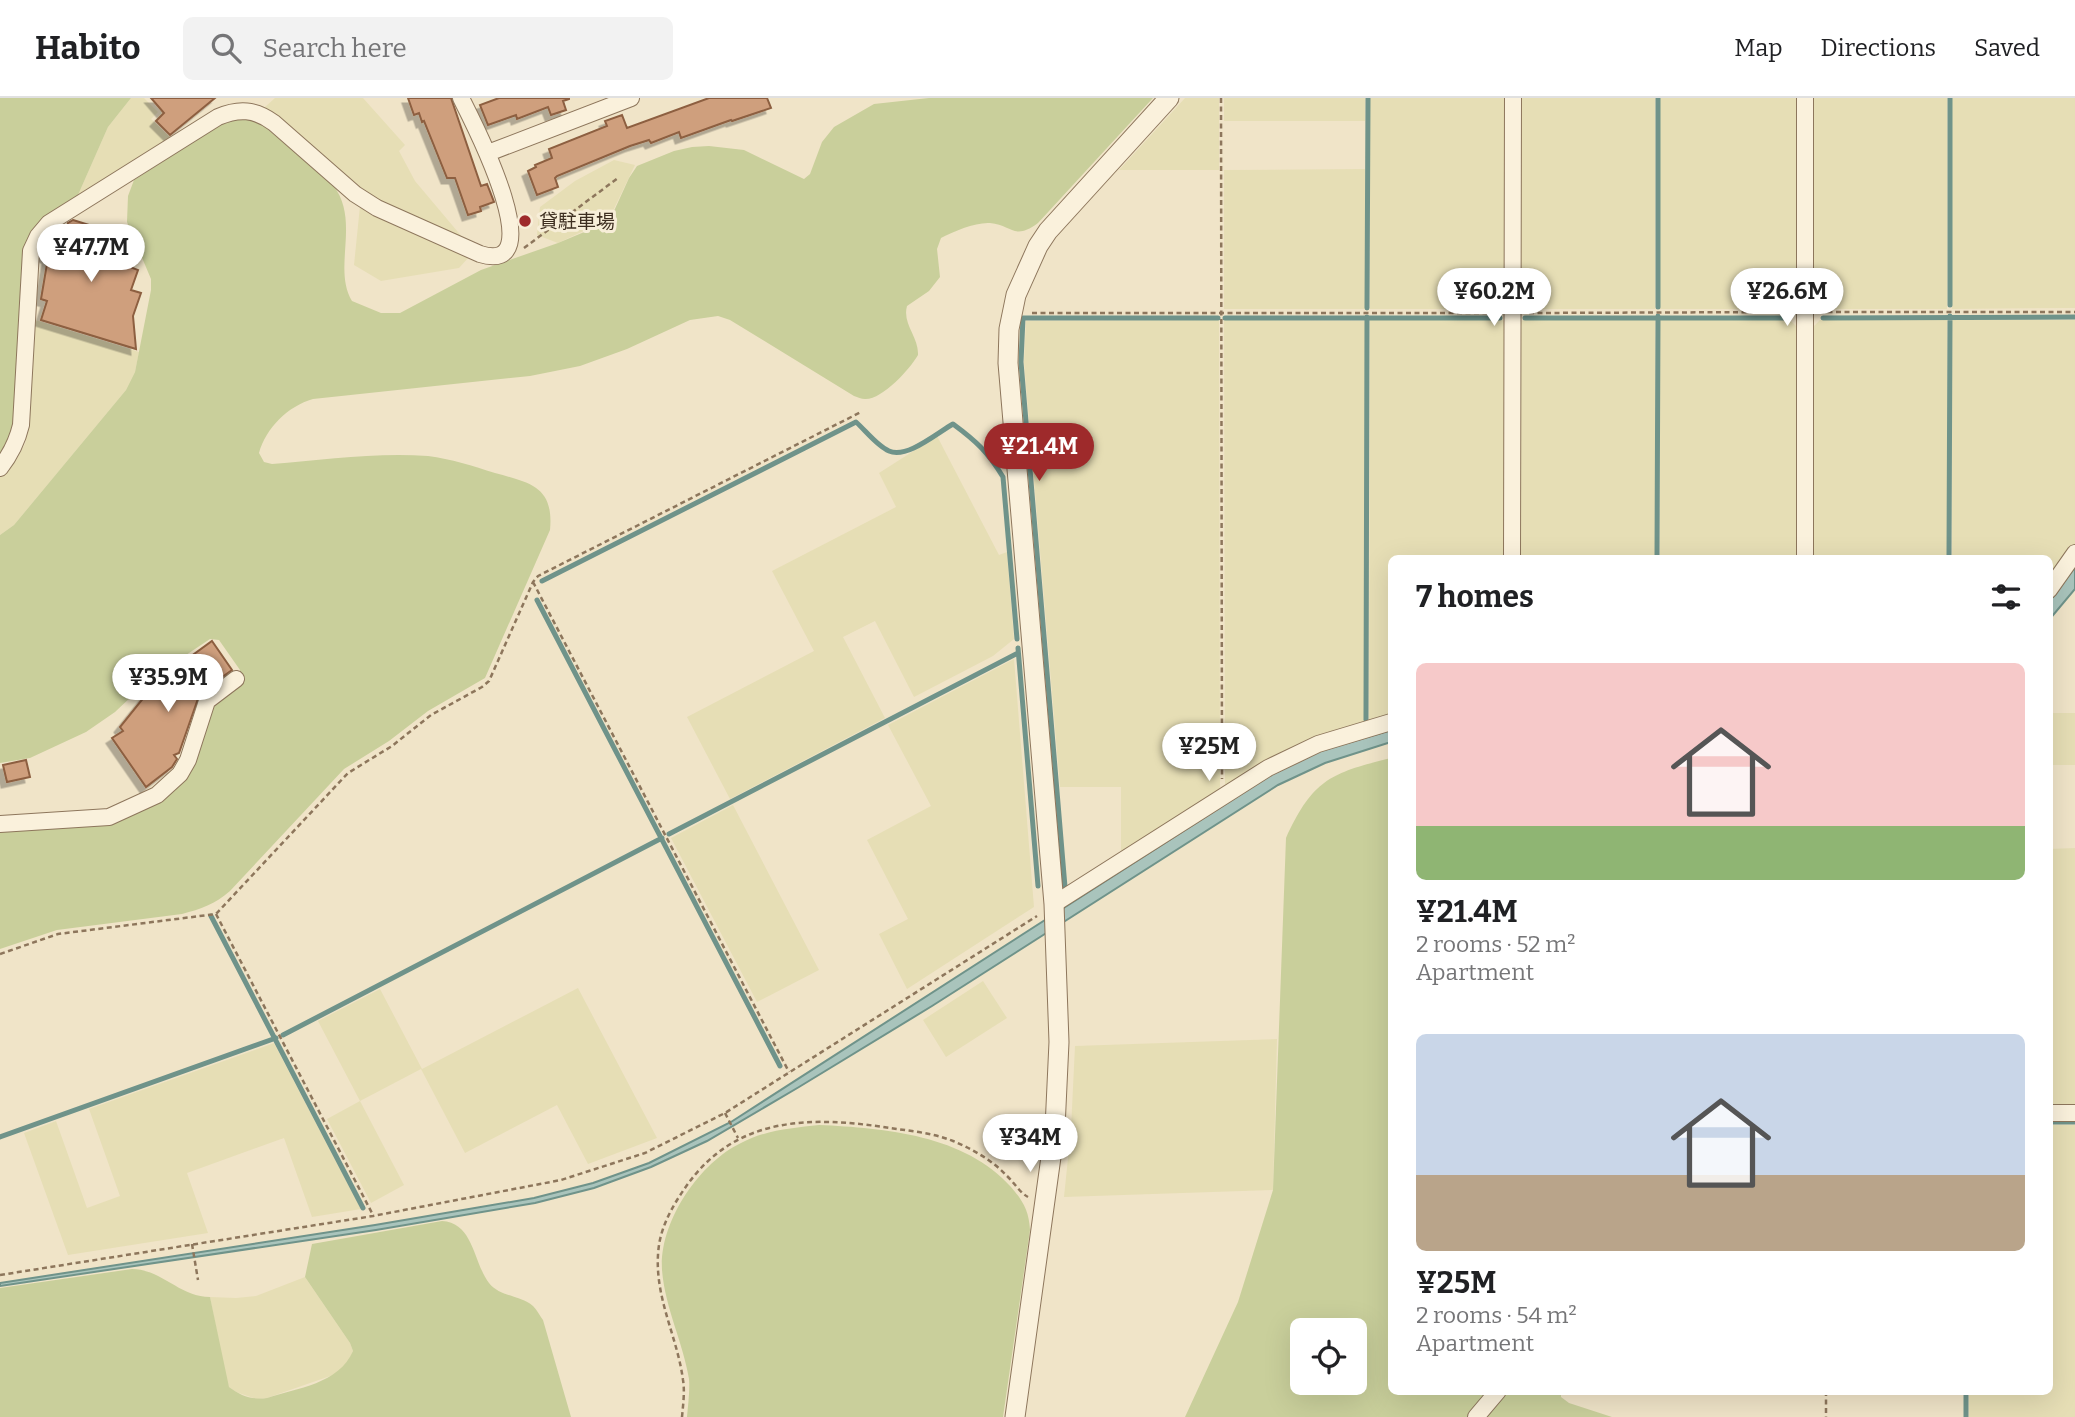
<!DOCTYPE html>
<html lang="en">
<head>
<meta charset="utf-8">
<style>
	:root { --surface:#fff; --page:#f2f2f2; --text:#202124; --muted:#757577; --line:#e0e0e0; --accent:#9e2a2b }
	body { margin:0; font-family:Bitter,"Noto Sans JP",serif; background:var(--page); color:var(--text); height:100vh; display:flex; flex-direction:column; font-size:26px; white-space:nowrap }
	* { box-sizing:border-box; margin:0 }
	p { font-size:23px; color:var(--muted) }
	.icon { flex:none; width:38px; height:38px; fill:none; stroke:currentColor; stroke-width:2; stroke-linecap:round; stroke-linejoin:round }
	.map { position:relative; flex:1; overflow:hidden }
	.side { position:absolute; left:1388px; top:457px; width:665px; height:840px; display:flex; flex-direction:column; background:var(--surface); border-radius:10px; box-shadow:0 7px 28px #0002 }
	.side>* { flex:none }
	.buttons { position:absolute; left:1290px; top:1220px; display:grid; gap:14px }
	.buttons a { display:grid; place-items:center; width:77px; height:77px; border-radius:10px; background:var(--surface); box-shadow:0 7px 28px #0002; font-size:35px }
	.price { position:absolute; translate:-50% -60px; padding:0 16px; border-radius:24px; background:#fff; color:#222; font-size:23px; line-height:46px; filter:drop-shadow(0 2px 4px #0008) }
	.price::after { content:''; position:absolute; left:50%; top:42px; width:21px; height:16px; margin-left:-10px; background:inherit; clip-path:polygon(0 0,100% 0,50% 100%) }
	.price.selected { background:var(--accent); color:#fff }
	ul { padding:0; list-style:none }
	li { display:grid; align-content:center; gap:14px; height:371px; padding:0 28px }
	li span { display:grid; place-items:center; height:217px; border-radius:10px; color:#555 }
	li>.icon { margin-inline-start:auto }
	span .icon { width:126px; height:126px; fill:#fffc; stroke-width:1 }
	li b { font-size:30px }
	h2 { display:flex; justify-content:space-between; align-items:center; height:84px; padding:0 28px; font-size:30px }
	header { display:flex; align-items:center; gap:42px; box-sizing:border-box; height:98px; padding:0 35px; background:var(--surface); border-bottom:2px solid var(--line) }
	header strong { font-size:33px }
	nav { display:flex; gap:38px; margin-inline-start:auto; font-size:24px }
	.search { width:490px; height:63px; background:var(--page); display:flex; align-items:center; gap:18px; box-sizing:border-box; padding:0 24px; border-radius:10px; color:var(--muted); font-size:26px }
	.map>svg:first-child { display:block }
	.farmland { fill:#e6deb5 }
	.green { fill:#c9cf9b; fill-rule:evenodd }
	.water { fill:#a9c4bc; stroke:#6f938a; stroke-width:2 }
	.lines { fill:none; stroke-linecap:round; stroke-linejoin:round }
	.stream { stroke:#6f938a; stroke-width:5 }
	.building { fill:#cf9f7d; stroke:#8d5f41; stroke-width:2; filter:url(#shadow) }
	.minor-casing { stroke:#8d765c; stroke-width:18 }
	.tertiary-casing { stroke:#8d765c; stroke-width:21 }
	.path { stroke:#8d765c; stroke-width:2.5; stroke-dasharray:5 3.5; stroke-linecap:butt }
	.minor { stroke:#faf1dc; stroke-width:16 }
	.tertiary { stroke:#faf1dc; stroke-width:19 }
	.poi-dot { fill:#9e2a2b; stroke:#f7eed8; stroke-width:2.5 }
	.labels { text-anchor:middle; stroke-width:6; stroke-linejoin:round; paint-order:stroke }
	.poi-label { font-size:19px; fill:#3d2e20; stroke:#f7eed8; text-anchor:start }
</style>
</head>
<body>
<header>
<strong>Habito</strong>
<div class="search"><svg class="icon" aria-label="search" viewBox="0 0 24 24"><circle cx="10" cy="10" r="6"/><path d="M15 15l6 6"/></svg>Search here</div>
<nav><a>Map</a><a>Directions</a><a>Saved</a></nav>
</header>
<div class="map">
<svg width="2075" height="1319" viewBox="0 0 2075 1319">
	<defs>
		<filter id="shadow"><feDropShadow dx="-5.5" dy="5.5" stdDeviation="0" flood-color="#0004"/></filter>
	</defs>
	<rect width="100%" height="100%" fill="#f0e4c8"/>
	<path class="farmland" d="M 131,0 L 144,0 L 158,14 L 151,21 L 171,40 L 78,97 L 108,29 Z
		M 275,0 L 363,0 L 405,47 L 399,53 L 415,83 L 463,140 L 381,103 L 359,90 L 265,9 Z
		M 1185,0 L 1219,0 L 1219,72 L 1119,72 Z
		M 1224,0 L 1365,0 L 1365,23 L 1224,23 Z
		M 1370,0 L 1506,0 L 1506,207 L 1502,211 L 1370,211 Z
		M 1519,0 L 1655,0 L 1655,211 L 1523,211 L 1519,207 Z
		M 1660,0 L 1799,0 L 1799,207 L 1795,211 L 1660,211 Z
		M 1811,0 L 1947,0 L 1947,211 L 1815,211 L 1812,207 Z
		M 1952,0 L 2075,0 L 2075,210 L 1952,211 Z
		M 614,62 L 635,67 L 609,121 L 558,145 L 537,137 L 540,109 L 575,83 Z
		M 1365,71 L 1365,211 L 1224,211 L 1224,72 Z
		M 360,108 L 469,159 L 459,170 L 381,183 L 354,167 Z
		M 35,222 L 139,254 L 135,274 L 126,292 L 14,427 L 0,437 L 0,379 L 16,362 L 25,346 L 29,328 Z
		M 1219,222 L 1220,689 L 1216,696 L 1121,757 L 1121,689 L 1060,689 L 1024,264 L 1026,223 Z
		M 1224,222 L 1365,223 L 1364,626 L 1228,688 L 1225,686 Z
		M 1370,222 L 1503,222 L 1506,226 L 1506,460 L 1391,460 L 1391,619 L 1369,624 Z
		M 1523,222 L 1655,222 L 1655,460 L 1519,460 L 1519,226 Z
		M 1660,222 L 1790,222 L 1799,231 L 1799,460 L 1660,460 Z
		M 1820,222 L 1947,222 L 1947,460 L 1811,460 L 1811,231 Z
		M 1952,222 L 2075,222 L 2075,446 L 2049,484 L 2049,460 L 1952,460 Z
		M 937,338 L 999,457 L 1007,454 L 1014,541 L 993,558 L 914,599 L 875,523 L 843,539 L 885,620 L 730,701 L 687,619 L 814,553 L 772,473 L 896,409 L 879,375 Z
		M 1014,561 L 1034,809 L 907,891 L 879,836 L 908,821 L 867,742 L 931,708 L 888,627 Z
		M 2049,615 L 2075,615 L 2075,667 L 2049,667 Z
		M 733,707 L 819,872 L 757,904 L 671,740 Z
		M 2075,750 L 2075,1010 L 2049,1010 L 2049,751 Z
		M 983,883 L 1007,920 L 946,959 L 923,922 Z
		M 578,890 L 657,1040 L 588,1066 L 557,1007 L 465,1055 L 421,971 L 360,1003 L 404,1087 L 371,1105 L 327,1021 L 360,1003 L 318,923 L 380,891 L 422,971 Z
		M 1277,941 L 1273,1092 L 1064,1099 L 1071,1031 L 1075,948 Z
		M 274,945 L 361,1111 L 312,1119 L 284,1040 L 187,1075 L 208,1135 L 68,1157 L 24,1035 L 56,1023 L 87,1110 L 120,1098 L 89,1011 Z
		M 2049,1027 L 2075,1027 L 2075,1319 L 1969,1319 L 1969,1293 L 2049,1293 Z
		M 305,1179 L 350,1245 L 353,1253 L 349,1262 L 336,1276 L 267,1300 L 256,1301 L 236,1294 L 229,1289 L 226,1281 L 210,1199 L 236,1200 L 256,1198 Z"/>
	<path class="green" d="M 0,0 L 131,0 L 108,29 L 78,97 L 44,119 L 32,134 L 23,151 L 14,326 L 10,341 L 0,357 Z
		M 929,0 L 1153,0 L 1038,125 C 1014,143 1012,127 990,125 C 976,124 954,133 941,140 L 937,151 L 940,179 L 929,193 L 907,208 C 902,226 919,239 918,257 C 910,271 882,302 865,301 C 861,301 858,299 854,298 L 730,222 L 718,218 L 690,222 L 627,251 L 580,268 L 530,278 L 313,301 C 288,308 266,330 259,355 L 264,364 L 272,366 C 323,362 377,354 428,358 C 451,361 473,368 495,375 C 531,385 554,389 550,432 L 485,580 L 428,613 L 389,643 L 344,671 L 230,793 C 215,806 201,811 182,816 L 57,832 L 0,851 L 0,731 L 98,726 L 160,701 L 212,605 L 240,577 L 240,572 L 219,542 L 210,541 L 150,581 L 115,614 L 86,634 L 30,660 L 0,665 L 0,437 L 14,427 L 126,292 L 135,274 L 151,192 L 151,181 L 127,124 L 128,98 L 134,82 L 221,26 C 235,20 244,19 258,23 L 333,87 C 361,123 332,170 352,203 L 381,215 L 400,215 L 481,172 L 558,145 L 601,127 L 609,121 L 614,113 L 629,80 L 637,68 L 674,53 L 692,49 L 709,48 L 744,52 L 804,81 L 810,76 L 822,44 L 834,29 L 874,6 Z
		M 1391,660 L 1391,1293 L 1491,1293 L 1469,1319 L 1185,1319 L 1238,1204 L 1273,1092 L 1286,740 C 1313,681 1331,675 1391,660 ZM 1302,1232 L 1354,1232 L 1354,1284 L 1302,1284 Z
		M 819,1027 C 885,1030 965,1037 1011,1089 C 1023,1103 1029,1113 1030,1132 L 1003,1319 L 687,1319 C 688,1307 690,1293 689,1281 C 683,1244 665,1210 662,1172 C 659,1124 699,1065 741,1045 C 765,1032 793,1030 819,1027 Z
		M 442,1123 C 474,1125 473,1164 489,1185 C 500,1199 520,1197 533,1208 C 537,1212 540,1218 543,1222 L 571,1319 L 0,1319 L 0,1190 L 132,1171 C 161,1171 180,1199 210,1199 L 229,1289 C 241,1298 252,1302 267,1300 C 297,1290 339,1286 353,1253 L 350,1245 L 305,1179 L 312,1146 Z
		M 1505,1293 L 1561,1293 L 1561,1299 L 1569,1305 L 1612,1319 L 1482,1319 Z"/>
	<path class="water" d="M 2075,469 L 2075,491 L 2049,522 L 2049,504 Z
		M 1391,632 L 1391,644 L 1325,665 L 1278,687 L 932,908 L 799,989 L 707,1043 L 651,1069 L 594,1090 L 535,1105 L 376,1132 L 0,1188 L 0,1185 L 375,1127 L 534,1100 L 593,1085 L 649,1065 L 731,1024 L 1272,676 L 1320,653 Z"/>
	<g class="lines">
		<path class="stream" d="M 1950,207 L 1950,0
			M 1658,209 L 1658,0
			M 1367,210 L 1368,0
			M 1225,220 L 1500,220
			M 1525,220 L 1788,220
			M 1823,220 L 2075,219
			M 1657,460 L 1658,218
			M 1949,460 L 1950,218
			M 542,483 L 856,324 C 866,333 877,348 889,353 C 907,361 937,335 953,326 C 976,343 988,354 1003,379 L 1017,541
			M 537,502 L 780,968
			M 1018,550 L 1038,788
			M 1366,622 L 1367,219
			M 669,736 L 1018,555
			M 1065,789 L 1021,264 L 1023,220 L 1218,220
			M 211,818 L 363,1110
			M 283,937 L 662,740
			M 2049,1024 L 2075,1024
			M 0,1039 L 276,940
			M 1966,1293 L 1966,1319"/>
	</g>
	<path class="building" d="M 151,0 L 215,0 L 170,37 L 156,23 L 164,15 Z
		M 408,0 L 451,0 L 481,88 L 487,86 L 494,104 L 480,109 L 481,113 L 468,117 L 455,80 L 447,80 L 424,23 L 422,24 L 419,15 L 414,17 Z
		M 499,0 L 569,0 L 569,1 L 563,3 L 566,12 L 551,17 L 548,9 L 517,21 L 516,17 L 488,27 L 480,7 Z
		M 709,0 L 767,0 L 771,10 L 732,23 L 731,22 L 681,40 L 679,34 L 651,45 L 649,42 L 630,48 L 557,78 L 555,80 L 558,89 L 537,97 L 528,73 L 536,69 L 535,67 L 552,60 L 549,51 L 607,28 L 605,23 L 622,17 L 627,30 Z
		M 73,122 L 124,138 L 120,151 L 134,155 L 130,169 L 138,172 L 131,192 L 141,195 L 133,218 L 136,251 L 41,222 L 47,203 L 41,201 L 48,160 L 41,156 L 56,133 L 65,135 L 68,125 Z
		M 212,543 L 232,572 L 200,595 L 179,655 L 174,657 L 177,661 L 172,669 L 146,689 L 112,640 L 123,633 L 120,629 L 157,583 Z
		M 26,662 L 30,679 L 7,684 L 3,667 Z"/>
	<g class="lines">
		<g class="minor-casing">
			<path id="minor" d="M 1805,0 L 1805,460
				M 488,55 L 631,0
				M 0,370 C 11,356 17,344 21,327 L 31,153 L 38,138 L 49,125 L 218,19 C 239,10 255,11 274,25 L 355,96 L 377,110 L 480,156 C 554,179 471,20 461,0
				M 1512,460 L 1513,0
				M 2049,492 L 2075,455
				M 0,726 L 109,719 L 157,697 L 180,676 L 188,662 L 207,603 L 236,581
				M 1054,806 L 1268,670 L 1318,646 L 1391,624
				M 2049,1015 L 2075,1015
				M 1476,1319 L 1498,1293"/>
		</g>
		<g class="tertiary-casing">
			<path id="tertiary" d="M 1015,1319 L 1055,1030 L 1059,944 L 1054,806 L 1008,265 L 1009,231 L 1016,197 L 1038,148 L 1048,133 L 1169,0"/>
		</g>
		<path class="path" d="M 1221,0 L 1222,681
			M 524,150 L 618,80
			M 1819,214 L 2075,214
			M 1032,215 L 1498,215
			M 1529,215 L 1788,214
			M 533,484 L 789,974
			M 216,816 L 373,1117
			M 0,856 L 58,836 L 216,816 L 348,675 L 392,648 L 431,617 L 482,589 L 489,583 L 533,484 L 538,478 L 861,314
			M 725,1015 L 738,1040
			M 192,1146 L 198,1182
			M 0,1177 L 373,1118 L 561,1082 L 645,1055 L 725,1015 L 1037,818
			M 1826,1293 L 1826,1319
			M 682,1319 C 683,1307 685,1294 683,1282 C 677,1236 652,1196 659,1147 C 662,1127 673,1107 685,1090 C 735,1017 812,1018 890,1030 C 911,1033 933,1035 953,1043 C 972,1051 992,1062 1006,1077 C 1014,1084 1019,1094 1028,1099"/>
		<use href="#minor" class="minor"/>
		<use href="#tertiary" class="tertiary"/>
	</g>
	<circle class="poi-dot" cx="525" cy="123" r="7"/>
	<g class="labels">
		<g class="poi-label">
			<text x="539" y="130">貸駐車場</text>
		</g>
	</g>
</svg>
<div class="buttons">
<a><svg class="icon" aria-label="locate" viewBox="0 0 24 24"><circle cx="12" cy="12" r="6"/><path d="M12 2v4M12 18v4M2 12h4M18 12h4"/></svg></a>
</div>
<b class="price" style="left:91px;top:186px">¥47.7M</b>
<b class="price" style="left:1494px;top:230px">¥60.2M</b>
<b class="price" style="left:1787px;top:230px">¥26.6M</b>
<b class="price selected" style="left:1039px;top:385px">¥21.4M</b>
<b class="price" style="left:168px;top:616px">¥35.9M</b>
<b class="price" style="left:1209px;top:685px">¥25M</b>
<b class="price" style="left:1030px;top:1076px">¥34M</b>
<section class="side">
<h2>7 homes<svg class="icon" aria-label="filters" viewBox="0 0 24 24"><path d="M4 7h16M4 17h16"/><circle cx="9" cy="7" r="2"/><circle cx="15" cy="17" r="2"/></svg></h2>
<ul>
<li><span style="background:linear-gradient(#f6c9c9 75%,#8fb573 0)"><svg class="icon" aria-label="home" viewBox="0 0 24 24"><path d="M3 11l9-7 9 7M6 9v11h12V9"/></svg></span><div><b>¥21.4M</b><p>2 rooms · 52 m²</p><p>Apartment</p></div></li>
<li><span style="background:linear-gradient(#c9d6e8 65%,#b9a48a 0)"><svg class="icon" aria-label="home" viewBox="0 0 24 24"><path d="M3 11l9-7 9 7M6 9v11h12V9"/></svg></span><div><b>¥25M</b><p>2 rooms · 54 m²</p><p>Apartment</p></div></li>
</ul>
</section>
</div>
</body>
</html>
